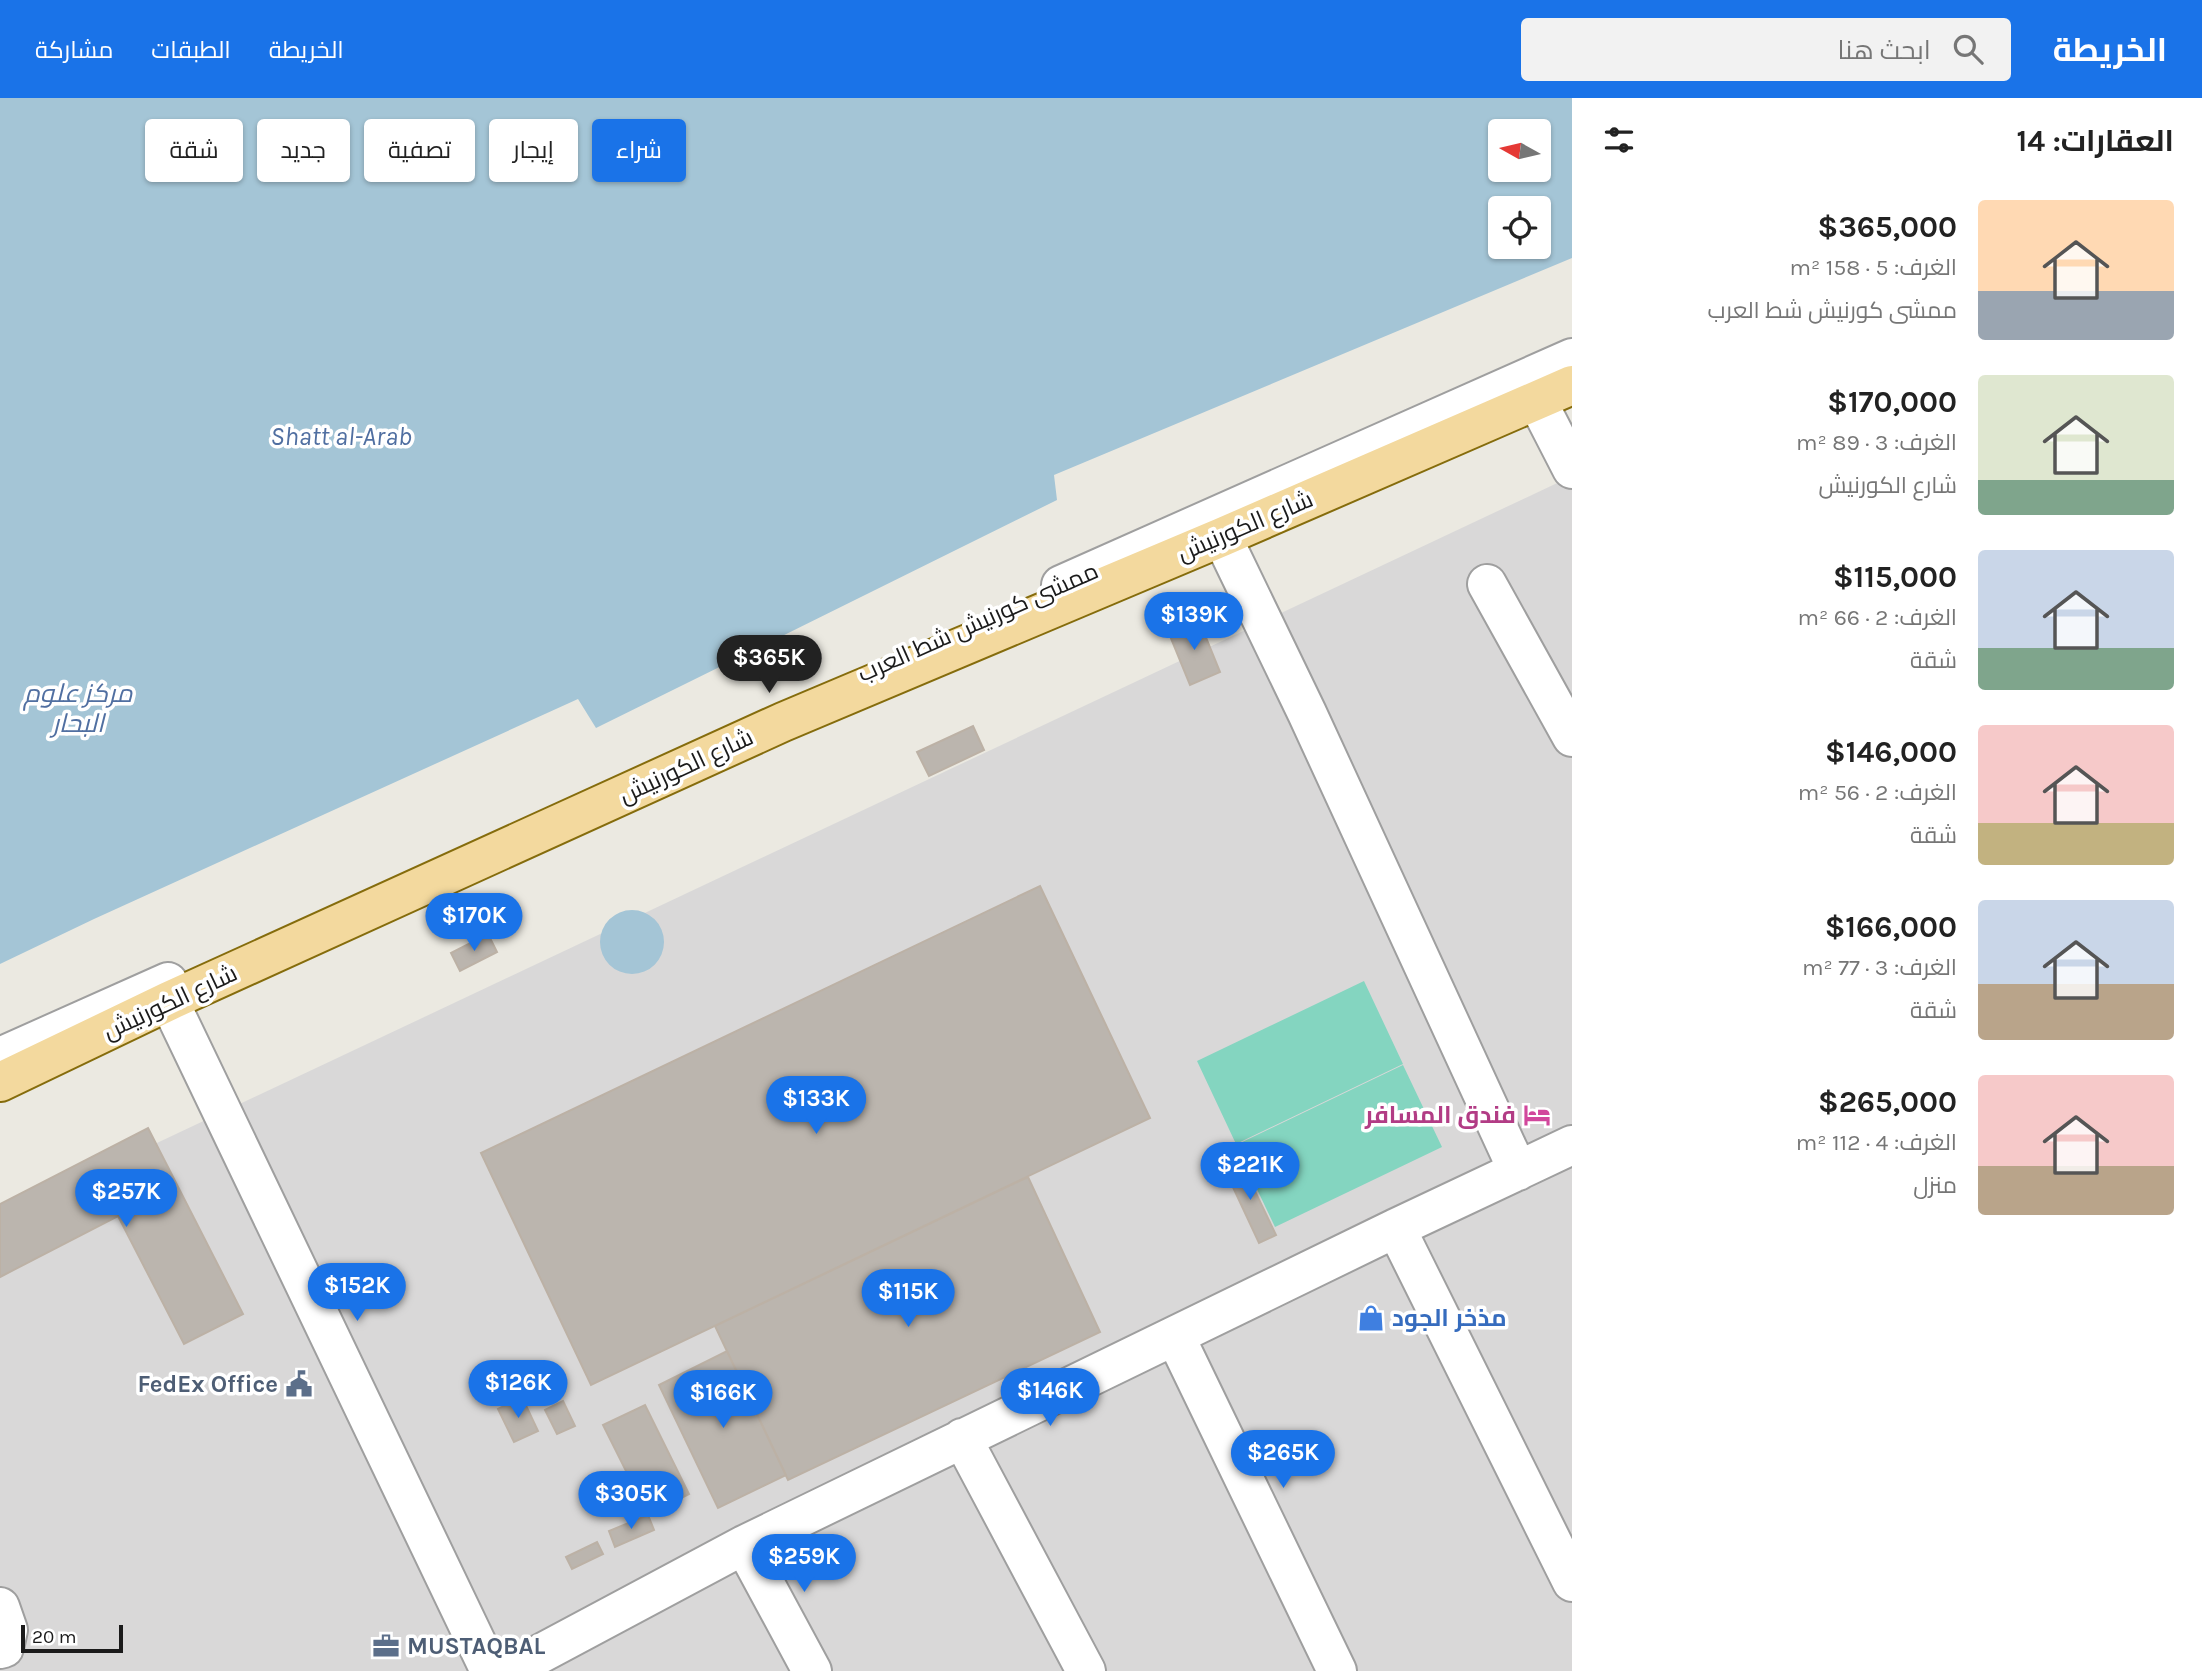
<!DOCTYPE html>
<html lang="ar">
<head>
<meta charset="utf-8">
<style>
	:root { --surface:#fff; --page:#f2f2f2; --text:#222; --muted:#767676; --accent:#1a73e8 }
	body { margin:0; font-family:Karla,Cairo,sans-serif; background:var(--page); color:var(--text); direction:rtl; height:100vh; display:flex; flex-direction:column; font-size:26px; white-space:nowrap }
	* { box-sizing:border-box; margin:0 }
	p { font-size:23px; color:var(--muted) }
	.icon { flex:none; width:38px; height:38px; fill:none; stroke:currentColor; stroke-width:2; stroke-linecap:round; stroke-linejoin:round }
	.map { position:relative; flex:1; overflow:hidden; direction:ltr }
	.panel { display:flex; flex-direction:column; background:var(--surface); width:630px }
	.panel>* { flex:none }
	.guide { position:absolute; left:21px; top:21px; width:665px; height:63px; direction:rtl; display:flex; gap:14px }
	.needle { width:46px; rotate:278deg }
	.buttons { position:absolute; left:1488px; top:21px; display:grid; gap:14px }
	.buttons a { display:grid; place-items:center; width:63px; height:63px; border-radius:7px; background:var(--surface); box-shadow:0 2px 5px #0004; font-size:35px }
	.scale { position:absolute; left:21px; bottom:18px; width:102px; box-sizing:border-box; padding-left:7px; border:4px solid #1b1b1b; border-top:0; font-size:19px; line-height:24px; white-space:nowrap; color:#1b1b1b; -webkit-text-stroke:5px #fff; paint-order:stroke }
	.price { position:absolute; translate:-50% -60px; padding:0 16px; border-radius:24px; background:var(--accent); color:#fff; font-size:23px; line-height:46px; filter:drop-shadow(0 2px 4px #0008) }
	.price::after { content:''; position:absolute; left:50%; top:42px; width:21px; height:16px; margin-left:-10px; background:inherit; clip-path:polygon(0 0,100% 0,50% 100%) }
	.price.on { background:#222; color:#fff }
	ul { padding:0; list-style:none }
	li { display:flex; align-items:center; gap:21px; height:175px; padding:0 28px }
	li span { display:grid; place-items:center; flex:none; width:196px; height:140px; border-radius:7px; color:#555 }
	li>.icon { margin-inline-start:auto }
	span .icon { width:84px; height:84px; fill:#fffc; stroke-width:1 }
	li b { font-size:30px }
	h2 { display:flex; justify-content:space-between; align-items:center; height:84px; padding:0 28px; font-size:30px }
	.pill { padding:0 24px; border-radius:7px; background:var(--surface); box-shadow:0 2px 5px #0004; font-size:24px; line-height:63px }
	.pill.on { background:var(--accent); color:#fff }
	header { display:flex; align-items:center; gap:42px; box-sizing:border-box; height:98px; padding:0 35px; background:var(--accent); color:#fff }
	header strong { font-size:33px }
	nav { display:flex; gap:38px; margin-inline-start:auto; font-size:24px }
	.search { width:490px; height:63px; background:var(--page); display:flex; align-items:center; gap:18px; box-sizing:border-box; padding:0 24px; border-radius:7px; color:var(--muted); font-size:26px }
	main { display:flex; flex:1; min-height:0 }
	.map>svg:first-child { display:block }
	.residential { fill:#d9d8d8 }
	.pitch { fill:#84d5c0 }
	.water { fill:#a4c5d6; fill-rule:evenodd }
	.building { fill:#bbb5ae; stroke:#bcb1a5; stroke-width:2 }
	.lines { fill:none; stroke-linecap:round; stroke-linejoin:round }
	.minor-casing { stroke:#9f9f9f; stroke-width:42 }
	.major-casing { stroke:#856c0c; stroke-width:42 }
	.minor { stroke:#fff; stroke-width:38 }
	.major { stroke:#f3d99e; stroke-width:38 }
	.labels { text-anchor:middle; stroke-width:7; stroke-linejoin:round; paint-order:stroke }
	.street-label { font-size:24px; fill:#1b1b1b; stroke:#fff }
	.hotel-label { font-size:24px; font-weight:bold; fill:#b23c85; stroke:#fff; text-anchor:end }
	.shop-label { font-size:24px; font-weight:bold; fill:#366cbe; stroke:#fff; text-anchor:start }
	.service-label { font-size:24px; font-weight:bold; fill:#4e5e75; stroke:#fff; text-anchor:end }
	.water-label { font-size:26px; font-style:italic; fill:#506fa1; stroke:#fff }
</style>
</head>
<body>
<header>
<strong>الخريطة</strong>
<div class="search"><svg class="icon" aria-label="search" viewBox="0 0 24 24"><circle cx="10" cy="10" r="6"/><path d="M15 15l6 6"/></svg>ابحث هنا</div>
<nav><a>الخريطة</a><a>الطبقات</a><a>مشاركة</a></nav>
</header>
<main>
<section class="panel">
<h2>العقارات: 14<svg class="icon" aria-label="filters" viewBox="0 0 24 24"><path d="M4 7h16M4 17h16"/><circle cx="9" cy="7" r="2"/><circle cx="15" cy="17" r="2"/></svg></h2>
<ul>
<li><span style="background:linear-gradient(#ffd9b3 65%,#9aa5b1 0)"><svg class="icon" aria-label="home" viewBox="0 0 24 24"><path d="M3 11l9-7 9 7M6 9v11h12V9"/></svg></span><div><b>$365,000</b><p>الغرف: 5 · 158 m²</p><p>ممشى كورنيش شط العرب</p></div></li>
<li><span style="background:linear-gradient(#dfe7d0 75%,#7fa58c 0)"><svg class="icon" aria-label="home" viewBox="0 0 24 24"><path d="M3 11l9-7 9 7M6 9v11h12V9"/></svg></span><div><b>$170,000</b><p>الغرف: 3 · 89 m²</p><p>شارع الكورنيش</p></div></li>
<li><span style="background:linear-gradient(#c9d6e8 70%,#7fa58c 0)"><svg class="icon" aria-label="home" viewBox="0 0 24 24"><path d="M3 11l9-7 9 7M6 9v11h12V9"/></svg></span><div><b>$115,000</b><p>الغرف: 2 · 66 m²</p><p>شقة</p></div></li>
<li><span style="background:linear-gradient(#f6c9c9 70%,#c2b280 0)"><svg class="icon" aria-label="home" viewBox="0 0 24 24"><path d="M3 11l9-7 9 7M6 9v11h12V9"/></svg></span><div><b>$146,000</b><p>الغرف: 2 · 56 m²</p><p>شقة</p></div></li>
<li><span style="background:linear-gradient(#c9d6e8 60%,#b9a48a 0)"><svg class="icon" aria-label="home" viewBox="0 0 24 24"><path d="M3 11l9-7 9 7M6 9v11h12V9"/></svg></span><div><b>$166,000</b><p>الغرف: 3 · 77 m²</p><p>شقة</p></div></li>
<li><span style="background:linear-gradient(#f6c9c9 65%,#b9a48a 0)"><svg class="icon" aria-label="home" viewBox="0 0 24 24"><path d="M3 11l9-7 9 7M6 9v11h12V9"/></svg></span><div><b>$265,000</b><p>الغرف: 4 · 112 m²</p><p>منزل</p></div></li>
</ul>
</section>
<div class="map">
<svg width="1572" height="1573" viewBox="0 0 1572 1573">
	<rect width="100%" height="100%" fill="#ebe9e1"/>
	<path class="residential" d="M 1572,378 L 1572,1573 L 0,1573 L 0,1119 Z"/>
	<path class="pitch" d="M 1364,883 L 1403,966 L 1236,1046 L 1197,963 Z
		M 1403,967 L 1442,1049 L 1275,1129 L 1236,1047 Z"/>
	<path class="water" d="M 0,0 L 1572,0 L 1572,160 L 1054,377 L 1057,402 L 596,630 L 578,601 L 94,821 L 0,866 ZM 1538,33 L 1538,72 L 1500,72 L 1500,33 ZM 1538,110 L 1538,149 L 1500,149 L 1500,110 Z
		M600 844a32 32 0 1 1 64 0a32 32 0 1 1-64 0Z"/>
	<path class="building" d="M 1198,520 L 1220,574 L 1190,587 L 1168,533 Z
		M 973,628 L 984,652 L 929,678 L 917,654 Z
		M 1040,788 L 1150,1020 L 591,1287 L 481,1055 Z
		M 488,836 L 497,854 L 460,873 L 451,855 Z
		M 148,1030 L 243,1216 L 184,1246 L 118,1118 L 0,1179 L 0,1106 Z
		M 1240,1062 L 1276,1137 L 1259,1145 L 1224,1070 Z
		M 1028,1079 L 1100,1234 L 788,1382 L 715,1228 Z
		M 727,1253 L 786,1377 L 718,1410 L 659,1287 Z
		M 522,1299 L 538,1333 L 514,1344 L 498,1311 Z
		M 563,1303 L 575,1328 L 557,1336 L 545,1312 Z
		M 645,1307 L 689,1396 L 648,1417 L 603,1327 Z
		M 648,1417 L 654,1432 L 615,1449 L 609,1433 Z
		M 597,1444 L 603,1456 L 572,1471 L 566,1459 Z"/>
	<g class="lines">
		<g class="minor-casing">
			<path id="minor" d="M 1536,301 L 1572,371
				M 1222,439 L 1307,615 L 1518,1073
				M 1487,486 L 1572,639
				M 1061,487 L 1572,260
				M 169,903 L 490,1573
				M 0,959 L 168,884
				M 1396,1130 L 1572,1484
				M 1175,1238 L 1337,1573
				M 962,1340 L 1086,1573
				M 744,1447 L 812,1573
				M 0,1509 L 8,1532 L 4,1550 L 0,1551
				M 508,1573 L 744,1447 L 1396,1130 L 1572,1047"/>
		</g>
		<g class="major-casing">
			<path id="major" d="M 0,984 L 169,903 L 783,624 L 1222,439 L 1572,287"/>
		</g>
		<use href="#minor" class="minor"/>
		<use href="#major" class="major"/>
	</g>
	<defs>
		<g id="hotel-bare" transform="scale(2.1)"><path d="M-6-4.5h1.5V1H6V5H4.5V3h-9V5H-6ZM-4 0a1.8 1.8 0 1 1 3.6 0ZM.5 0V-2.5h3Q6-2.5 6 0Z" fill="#d1479c" stroke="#fff" stroke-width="2.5" paint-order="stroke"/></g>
		<g id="shop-bare" transform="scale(2.1)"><path d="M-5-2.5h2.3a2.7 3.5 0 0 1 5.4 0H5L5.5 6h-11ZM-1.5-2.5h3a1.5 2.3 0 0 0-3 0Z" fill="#3f7fe0" stroke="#fff" stroke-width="2.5" paint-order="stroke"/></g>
		<g id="civic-bare" transform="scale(2.1)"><path d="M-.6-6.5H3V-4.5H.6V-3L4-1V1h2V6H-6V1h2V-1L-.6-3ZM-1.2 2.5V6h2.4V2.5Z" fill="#5c6f8a" stroke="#fff" stroke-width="2.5" paint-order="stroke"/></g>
		<g id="office-bare" transform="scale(2.1)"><path d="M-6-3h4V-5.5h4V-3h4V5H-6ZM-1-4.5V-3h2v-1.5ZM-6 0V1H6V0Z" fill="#5c6f8a" stroke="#fff" stroke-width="2.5" paint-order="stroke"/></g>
	</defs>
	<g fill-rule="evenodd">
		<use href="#hotel-bare" x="1537" y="1017"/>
		<use href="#shop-bare" x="1371" y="1220"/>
		<use href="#civic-bare" x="299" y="1286"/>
		<use href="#office-bare" x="386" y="1548"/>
	</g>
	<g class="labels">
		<g class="street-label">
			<text transform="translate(1245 428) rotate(-23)" y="8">شارع الكورنيش</text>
			<text transform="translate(978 524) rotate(-24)" y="8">ممشى كورنيش شط العرب</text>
			<text transform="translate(686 668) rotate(-25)" y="8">شارع الكورنيش</text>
			<text transform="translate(170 904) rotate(-25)" y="8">شارع الكورنيش</text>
		</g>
		<g class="hotel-label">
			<text x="1516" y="1025">فندق المسافر</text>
		</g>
		<g class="shop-label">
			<text x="1392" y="1228">مذخر الجود</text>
		</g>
		<g class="service-label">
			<text x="278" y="1294">FedEx Office</text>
			<text x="407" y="1556" text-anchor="start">MUSTAQBAL</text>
		</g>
		<g class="water-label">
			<text x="341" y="347">Shatt al-Arab</text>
			<text x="78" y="604">مركز علوم<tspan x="78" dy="30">البحار</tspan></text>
		</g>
	</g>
</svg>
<div class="buttons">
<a><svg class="needle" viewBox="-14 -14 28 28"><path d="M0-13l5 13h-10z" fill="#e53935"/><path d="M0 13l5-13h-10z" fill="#767676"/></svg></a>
<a><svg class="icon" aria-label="locate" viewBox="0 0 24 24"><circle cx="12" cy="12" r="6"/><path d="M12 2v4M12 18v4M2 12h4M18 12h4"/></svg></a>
</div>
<div class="scale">20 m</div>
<b class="price" style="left:1194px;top:554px">$139K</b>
<b class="price on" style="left:769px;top:597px">$365K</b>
<b class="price" style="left:474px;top:855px">$170K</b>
<b class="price" style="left:816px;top:1038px">$133K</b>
<b class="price" style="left:1250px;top:1104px">$221K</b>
<b class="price" style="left:126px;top:1131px">$257K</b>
<b class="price" style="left:357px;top:1225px">$152K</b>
<b class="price" style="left:908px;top:1231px">$115K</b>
<b class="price" style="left:518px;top:1322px">$126K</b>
<b class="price" style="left:1050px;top:1330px">$146K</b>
<b class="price" style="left:723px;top:1332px">$166K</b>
<b class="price" style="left:1283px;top:1392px">$265K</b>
<b class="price" style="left:631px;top:1433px">$305K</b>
<b class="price" style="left:804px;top:1496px">$259K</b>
<div class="guide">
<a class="pill on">شراء</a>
<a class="pill">إيجار</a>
<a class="pill">تصفية</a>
<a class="pill">جديد</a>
<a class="pill">شقة</a>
</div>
</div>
</main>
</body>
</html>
